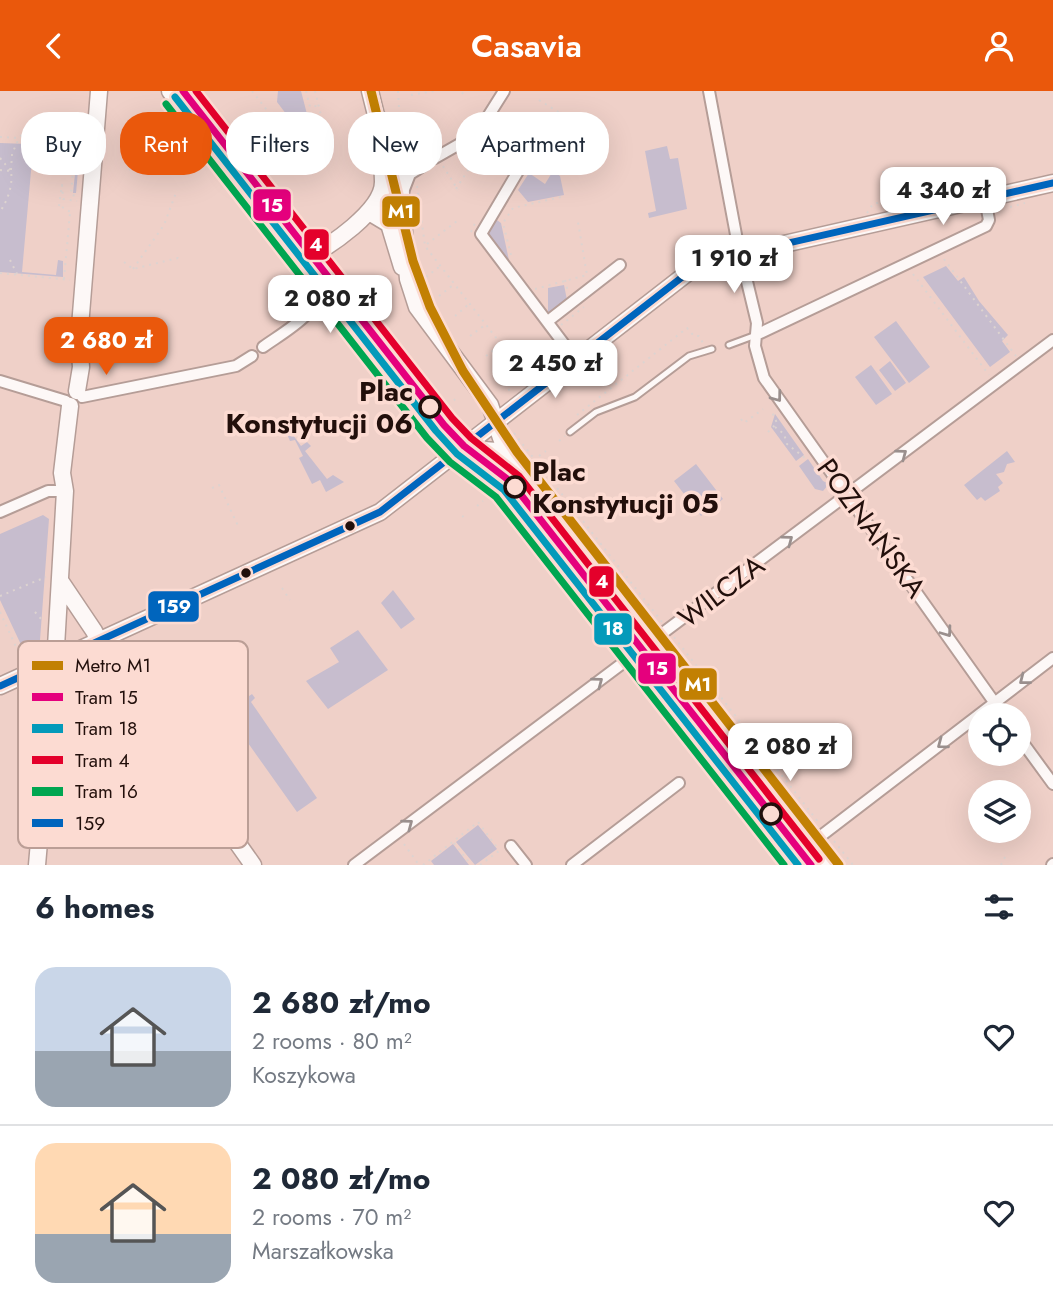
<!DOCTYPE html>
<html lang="en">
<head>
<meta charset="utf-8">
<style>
	:root { --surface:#fff; --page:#f2f2f3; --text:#1f2937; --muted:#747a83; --line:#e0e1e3; --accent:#ea580c }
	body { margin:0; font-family:Jost,sans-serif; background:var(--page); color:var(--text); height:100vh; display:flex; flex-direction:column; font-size:26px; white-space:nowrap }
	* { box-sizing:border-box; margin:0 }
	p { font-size:23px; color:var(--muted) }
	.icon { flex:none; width:38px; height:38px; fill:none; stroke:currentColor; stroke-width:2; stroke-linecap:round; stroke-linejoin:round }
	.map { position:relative; height:774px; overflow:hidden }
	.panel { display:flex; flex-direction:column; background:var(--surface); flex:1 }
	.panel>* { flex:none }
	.banner { position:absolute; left:21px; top:21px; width:700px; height:63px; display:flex; gap:14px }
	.controls { position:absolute; left:968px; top:612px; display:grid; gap:14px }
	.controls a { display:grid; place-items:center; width:63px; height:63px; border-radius:50%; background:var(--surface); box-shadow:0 7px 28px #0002; font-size:35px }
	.price { position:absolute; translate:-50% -60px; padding:0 16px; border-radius:14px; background:#fff; color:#222; font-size:23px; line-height:46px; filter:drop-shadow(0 2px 4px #0008) }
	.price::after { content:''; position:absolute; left:50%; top:42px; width:21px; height:16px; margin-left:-10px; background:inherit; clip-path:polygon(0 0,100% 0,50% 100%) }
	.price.selected { background:var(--accent); color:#fff }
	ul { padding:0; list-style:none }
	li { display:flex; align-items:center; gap:21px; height:175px; padding:0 35px }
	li+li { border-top:2px solid var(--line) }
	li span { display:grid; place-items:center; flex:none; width:196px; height:140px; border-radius:21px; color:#555 }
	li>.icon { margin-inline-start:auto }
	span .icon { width:84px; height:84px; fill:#fffc; stroke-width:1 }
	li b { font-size:30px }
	h2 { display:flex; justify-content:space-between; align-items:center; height:84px; padding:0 35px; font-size:30px }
	.pill { padding:0 24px; border-radius:28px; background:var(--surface); box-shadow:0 7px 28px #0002; font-size:24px; line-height:63px }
	.pill.selected { background:var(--accent); color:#fff }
	header { display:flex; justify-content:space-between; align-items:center; height:91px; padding:0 35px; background:var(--accent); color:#fff; font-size:32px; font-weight:600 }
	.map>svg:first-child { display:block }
	.green { fill:#c7bdce }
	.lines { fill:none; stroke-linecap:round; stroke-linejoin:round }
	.lane-casing { stroke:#b59d97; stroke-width:9 }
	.street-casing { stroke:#b59d97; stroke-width:14 }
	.secondary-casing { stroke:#b59d97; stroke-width:19 }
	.path { stroke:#ddd3d0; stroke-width:2; stroke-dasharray:2 5; stroke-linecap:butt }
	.lane { stroke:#fdf8f7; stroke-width:5 }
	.street { stroke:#fdf8f7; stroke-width:10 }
	.secondary { stroke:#fdf8f7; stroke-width:16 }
	.bus-1-casing { stroke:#fcdbd2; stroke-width:12 }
	.bus-1 { stroke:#0065bd; stroke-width:7 }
	.tram-1-casing { stroke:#fcdbd2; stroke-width:12 }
	.tram-2-casing { stroke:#fcdbd2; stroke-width:12 }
	.tram-3-casing { stroke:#fcdbd2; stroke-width:12 }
	.tram-4-casing { stroke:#fcdbd2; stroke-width:12 }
	.tram-1 { stroke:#e5007d; stroke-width:7 }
	.tram-2 { stroke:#039aba; stroke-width:7 }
	.tram-3 { stroke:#e4002b; stroke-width:7 }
	.tram-4 { stroke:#00a651; stroke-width:7 }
	.metro-1-casing { stroke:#fcdbd2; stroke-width:14 }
	.metro-1 { stroke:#c28003; stroke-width:9 }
	.oneway { stroke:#9a8f8d }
	.stop-dot { fill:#fcdbd2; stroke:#220f0b; stroke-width:3.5 }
	.bus-dot { fill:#220f0b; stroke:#fcdbd2; stroke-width:2.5 }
	.labels { text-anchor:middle; stroke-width:7; stroke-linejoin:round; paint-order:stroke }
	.stop-label { font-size:28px; font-weight:bold; fill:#220f0b; stroke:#fcdbd2; text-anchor:end }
	.street-label { font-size:28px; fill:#220f0b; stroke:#fcdbd2 }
	.key { fill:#fcdbd2; stroke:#bb9e96; stroke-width:2 }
	.key-label { font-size:19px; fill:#220f0b }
	.line-badge { stroke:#fcdbd2; stroke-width:2.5 }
	.badge-label { font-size:19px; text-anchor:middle; font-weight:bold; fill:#fff }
</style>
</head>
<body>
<header><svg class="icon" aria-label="back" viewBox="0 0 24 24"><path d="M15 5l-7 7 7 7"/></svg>Casavia<svg class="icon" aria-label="person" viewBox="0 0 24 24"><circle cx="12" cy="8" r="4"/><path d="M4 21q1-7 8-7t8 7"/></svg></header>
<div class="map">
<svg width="1053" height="774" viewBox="0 0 1053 774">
	<rect width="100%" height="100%" fill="#efd0c8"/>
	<path class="green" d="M 278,0 L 301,0 L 308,27 L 293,32 L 277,11 Z
		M 194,8 L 253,85 L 257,82 L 299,135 L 289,143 L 188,15 Z
		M 35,43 L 81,47 L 76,102 L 73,102 L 77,64 L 42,61 Z
		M 0,52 L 28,53 L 33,58 L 22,181 L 56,184 L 58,169 L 63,170 L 63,186 L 0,181 Z
		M 667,55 L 670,68 L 678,67 L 687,118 L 649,127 L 648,122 L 656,120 L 645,60 Z
		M 553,80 L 560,85 L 564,104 L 528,111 L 518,99 L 529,82 L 545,93 Z
		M 494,127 L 501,132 L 510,174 L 485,142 Z
		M 946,175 L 958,190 L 964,186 L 979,210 L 1008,244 L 1002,250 L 1010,261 L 990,276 L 923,186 Z
		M 564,194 L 567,209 L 548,222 L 548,197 Z
		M 896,230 L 930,276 L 909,292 L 874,246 Z
		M 890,270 L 906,292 L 895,300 L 879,279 Z
		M 871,274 L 892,303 L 876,314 L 855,286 Z
		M 775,323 L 804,364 L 796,370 L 771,336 Z
		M 285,326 L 296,336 L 290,340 L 301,355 L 307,351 L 311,355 L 305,360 L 327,388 L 333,384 L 344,391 L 326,401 L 320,389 L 312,393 L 299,367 L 303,365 L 295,349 L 290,350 L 285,339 L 290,336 Z
		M 1007,360 L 1015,371 L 1007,373 L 1004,381 L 996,383 L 1003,392 L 998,396 L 1000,400 L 985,410 L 981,406 L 977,409 L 964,394 Z
		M 808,368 L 823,390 L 829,393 L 823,400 L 815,398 L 799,375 Z
		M 696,373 L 723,408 L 701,425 L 674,390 Z
		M 43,424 L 49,428 L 40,549 L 24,560 L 0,509 L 0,443 Z
		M 393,499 L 415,528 L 401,538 L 381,512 Z
		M 358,539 L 388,579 L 328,618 L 306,590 L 339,571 L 330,557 Z
		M 252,603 L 255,607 L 251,611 L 317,707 L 297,721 L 226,621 Z
		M 478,734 L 497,758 L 475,774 L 456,751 Z
		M 453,753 L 469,774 L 434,774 L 431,770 Z"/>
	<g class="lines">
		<g class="lane-casing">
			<path id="lane" d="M 729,254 L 756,244
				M 570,341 L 596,321 L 635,306 L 689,265 L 712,258"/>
		</g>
		<g class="street-casing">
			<path id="street" d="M 709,0 L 737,149 L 757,232 L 755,255 L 764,287 L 1004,625
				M 435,67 L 477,43 L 504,0
				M 520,77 L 481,143 L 576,269
				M 403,101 L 410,83 L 424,74
				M 548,230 L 620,174
				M 756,244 L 986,135 L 989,129 L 985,108
				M 263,256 C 282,242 323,221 319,194
				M 0,290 L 66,310
				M 82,306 L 236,275 L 252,265
				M 0,421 L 48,400 L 65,400
				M 1018,645 L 1053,693
				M 511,755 L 526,774
				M 354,774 L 1053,249
				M 572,774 L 679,692
				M 783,774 L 1053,567
				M 1052,774 L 1053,773"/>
		</g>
		<g class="secondary-casing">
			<path id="secondary" d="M 170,0 L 304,169 L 333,218 L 435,348 C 455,371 485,379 506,402 L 796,774
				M 370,0 L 376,24 L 389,45 L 400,91 L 408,188 L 417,216 L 490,314 L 501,347 L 509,361 L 831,774
				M 369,121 L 389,133 L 402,176
				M 304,169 C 328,156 384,120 383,90 C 383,67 375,48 376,24
				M 77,300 L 81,276 L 79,248 L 99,0
				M 483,382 L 480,367 L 484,359 L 509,361
				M 61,491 L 94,540 L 108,569 L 253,774
				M 0,595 L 380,421 L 690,180 L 740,163 L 1053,92
				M 37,774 L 56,556 L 65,400 L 62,382 L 70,315"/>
		</g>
		<path class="path" d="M 252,0 L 292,51
			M 306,0 L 310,16 L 317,15
			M 315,0 L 326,45
			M 398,0 L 399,17
			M 202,3 L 199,6 L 258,82 L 262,81
			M 462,3 L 464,0
			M 411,4 L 435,0
			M 539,9 L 571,29 L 567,35
			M 0,46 L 19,47 L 24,41 L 83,46
			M 425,46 L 432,44
			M 37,62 L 74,66 L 71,104 L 77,105
			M 0,67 L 10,79
			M 443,75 L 458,99
			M 0,79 L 11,80 C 13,95 8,108 0,121
			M 11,79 L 12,63 L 19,47
			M 129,79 L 148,62
			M 883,80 L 889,109
			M 417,95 L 425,155 L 528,288
			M 456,98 L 482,57
			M 59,115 L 62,94 L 63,108 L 77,110
			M 62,116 L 74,123
			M 1010,116 L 1025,112
			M 867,122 L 873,113 L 909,105 L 916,110
			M 471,141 L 476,130
			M 427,153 L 457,130
			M 511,164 L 503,132 L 513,117 L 561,106
			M 944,168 L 1016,265
			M 10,169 L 17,183
			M 124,171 L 133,178 L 178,167 L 181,171
			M 133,178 L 164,134 L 177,99
			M 0,182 L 70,189
			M 913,183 L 989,284
			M 426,186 L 439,176
			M 64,188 L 70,122
			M 345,189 L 346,188
			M 565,189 L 568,201
			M 535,198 L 587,184 L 578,131 L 581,131
			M 439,205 L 453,194
			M 359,207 L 360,207
			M 455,225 L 469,213
			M 561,234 L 584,216
			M 470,245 L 485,234
			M 486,265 L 500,254
			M 500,283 L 514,272
			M 507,291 L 510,303
			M 454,308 L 456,311
			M 577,324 L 687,237 L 694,245 L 699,245 L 703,252
			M 741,328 L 744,332 L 763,318
			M 775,336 L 784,343 L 787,353 L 805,367
			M 768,341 L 777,332 L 771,319
			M 514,342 L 662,531
			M 559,350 L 565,345
			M 539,365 L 546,360
			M 212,397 L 219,394 L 239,437
			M 477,415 L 483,410
			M 462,426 L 465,424
			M 282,497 L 290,509
			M 0,505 L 46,486
			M 0,521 L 23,571
			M 35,521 L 43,530
			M 674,546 L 819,732
			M 62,652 L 130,627
			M 834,750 L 853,774
			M 454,752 L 471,774
			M 404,753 L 419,774
			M 423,774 L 478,731 L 499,759
			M 480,774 L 499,760
			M 1001,774 L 1005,766"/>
		<use href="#lane" class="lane"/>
		<use href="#street" class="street"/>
		<use href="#secondary" class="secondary"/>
		<g class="bus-1-casing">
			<path id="bus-1" d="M 0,595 L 380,421 L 690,180 L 740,163 L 1053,92"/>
		</g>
		<use href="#bus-1" class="bus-1"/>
		<g class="tram-1-casing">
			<path id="tram-1" d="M 183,0 L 444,334 L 464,355 L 511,391 L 811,774"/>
		</g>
		<g class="tram-2-casing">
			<path id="tram-2" d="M 175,6 L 436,340 L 457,363 L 504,399 L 798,774"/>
		</g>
		<g class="tram-3-casing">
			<path id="tram-3" d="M 196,0 L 452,327 L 471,347 L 519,385 L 819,768"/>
		</g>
		<g class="tram-4-casing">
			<path id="tram-4" d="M 166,13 L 427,347 L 450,371 L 496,406 L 784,774"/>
		</g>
		<use href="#tram-1" class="tram-1"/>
		<use href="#tram-2" class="tram-2"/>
		<use href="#tram-3" class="tram-3"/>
		<use href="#tram-4" class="tram-4"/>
		<g class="metro-1-casing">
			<path id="metro-1" d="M 371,0 L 413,170 L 430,216 L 463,280 L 517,361 L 839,774"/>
		</g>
		<use href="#metro-1" class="metro-1"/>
	</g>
	<defs><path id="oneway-chevron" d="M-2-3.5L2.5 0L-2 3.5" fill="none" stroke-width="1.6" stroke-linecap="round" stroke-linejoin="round" transform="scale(1.75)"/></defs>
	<g class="oneway">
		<use href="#oneway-chevron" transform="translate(777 306) rotate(53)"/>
		<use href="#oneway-chevron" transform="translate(902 363) rotate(-37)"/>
		<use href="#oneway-chevron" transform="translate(788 449) rotate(-37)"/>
		<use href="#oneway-chevron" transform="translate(947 541) rotate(54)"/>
		<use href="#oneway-chevron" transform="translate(1024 589) rotate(142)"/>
		<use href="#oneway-chevron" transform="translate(598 591) rotate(-37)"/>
		<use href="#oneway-chevron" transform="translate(942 653) rotate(143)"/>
		<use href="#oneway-chevron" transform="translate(408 733) rotate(-37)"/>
	</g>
	<g class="stop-dot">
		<circle cx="430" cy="316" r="10"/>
		<circle cx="515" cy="396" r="10"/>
		<circle cx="771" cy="723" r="10"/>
	</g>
	<g class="bus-dot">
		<circle cx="350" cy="435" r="6"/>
		<circle cx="246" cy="482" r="6"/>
	</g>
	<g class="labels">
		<g class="stop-label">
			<text x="413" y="310">Plac<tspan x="413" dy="32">Konstytucji 06</tspan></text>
			<text x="532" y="390" text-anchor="start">Plac<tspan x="532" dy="32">Konstytucji 05</tspan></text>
		</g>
		<g class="street-label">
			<text transform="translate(872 437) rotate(54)" y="10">POZNAŃSKA</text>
			<text transform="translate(721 500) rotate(-37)" y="10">WILCZA</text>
		</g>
	</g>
	<rect x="18" y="550" width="230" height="207" rx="10" class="key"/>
	<rect x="32" y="570" width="31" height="9" fill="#c28003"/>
	<rect x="32" y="602" width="31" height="8" fill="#e5007d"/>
	<rect x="32" y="633" width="31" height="9" fill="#039aba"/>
	<rect x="32" y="665" width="31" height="8" fill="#e4002b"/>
	<rect x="32" y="696" width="31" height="9" fill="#00a651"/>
	<rect x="32" y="728" width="31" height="8" fill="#0065bd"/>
	<g class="key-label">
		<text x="75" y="581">Metro M1</text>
		<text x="75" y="613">Tram 15</text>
		<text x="75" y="644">Tram 18</text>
		<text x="75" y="676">Tram 4</text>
		<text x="75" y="707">Tram 16</text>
		<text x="75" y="739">159</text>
	</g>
	<g class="line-badge">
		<rect x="252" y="97" width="40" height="34" rx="7" fill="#e5007d"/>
		<rect x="381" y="104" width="40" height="33" rx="7" fill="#c28003"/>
		<rect x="303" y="137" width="27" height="33" rx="7" fill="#e4002b"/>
		<rect x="588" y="474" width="27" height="33" rx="7" fill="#e4002b"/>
		<rect x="147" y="499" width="53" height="33" rx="7" fill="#0065bd"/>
		<rect x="593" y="521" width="40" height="34" rx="7" fill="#039aba"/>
		<rect x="637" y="561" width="40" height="33" rx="7" fill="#e5007d"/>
		<rect x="678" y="576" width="40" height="34" rx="7" fill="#c28003"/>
	</g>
	<g class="badge-label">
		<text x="272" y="121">15</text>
		<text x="401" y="127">M1</text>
		<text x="316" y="160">4</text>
		<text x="602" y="497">4</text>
		<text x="174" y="522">159</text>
		<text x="613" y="544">18</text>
		<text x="657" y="584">15</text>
		<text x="698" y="600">M1</text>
	</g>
</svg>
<div class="controls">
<a><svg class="icon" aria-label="locate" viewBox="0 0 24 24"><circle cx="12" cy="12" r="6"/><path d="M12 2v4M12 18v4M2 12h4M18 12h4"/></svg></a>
<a><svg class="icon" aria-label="layers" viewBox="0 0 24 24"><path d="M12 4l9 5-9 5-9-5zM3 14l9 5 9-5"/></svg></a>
</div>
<b class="price" style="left:943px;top:136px">4 340 zł</b>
<b class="price" style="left:734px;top:204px">1 910 zł</b>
<b class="price" style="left:330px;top:244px">2 080 zł</b>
<b class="price selected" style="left:106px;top:286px">2 680 zł</b>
<b class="price" style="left:555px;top:309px">2 450 zł</b>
<b class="price" style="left:790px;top:692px">2 080 zł</b>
<div class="banner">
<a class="pill">Buy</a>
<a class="pill selected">Rent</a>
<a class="pill">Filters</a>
<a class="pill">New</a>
<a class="pill">Apartment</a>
</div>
</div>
<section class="panel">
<h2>6 homes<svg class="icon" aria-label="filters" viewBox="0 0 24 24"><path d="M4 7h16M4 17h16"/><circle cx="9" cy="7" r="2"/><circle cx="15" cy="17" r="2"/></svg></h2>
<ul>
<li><span style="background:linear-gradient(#c9d6e8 60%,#9aa5b1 0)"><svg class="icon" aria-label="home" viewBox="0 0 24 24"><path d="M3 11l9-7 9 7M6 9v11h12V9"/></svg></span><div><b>2 680 zł/mo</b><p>2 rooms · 80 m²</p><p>Koszykowa</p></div><svg class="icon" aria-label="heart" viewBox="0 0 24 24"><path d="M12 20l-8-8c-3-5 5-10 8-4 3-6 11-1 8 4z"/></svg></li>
<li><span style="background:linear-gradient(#ffd9b3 65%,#9aa5b1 0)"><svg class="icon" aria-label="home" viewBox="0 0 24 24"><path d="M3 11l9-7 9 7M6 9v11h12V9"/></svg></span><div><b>2 080 zł/mo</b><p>2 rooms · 70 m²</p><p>Marszałkowska</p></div><svg class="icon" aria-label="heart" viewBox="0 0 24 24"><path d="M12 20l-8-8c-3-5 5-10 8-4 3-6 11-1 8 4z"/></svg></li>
</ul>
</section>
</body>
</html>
